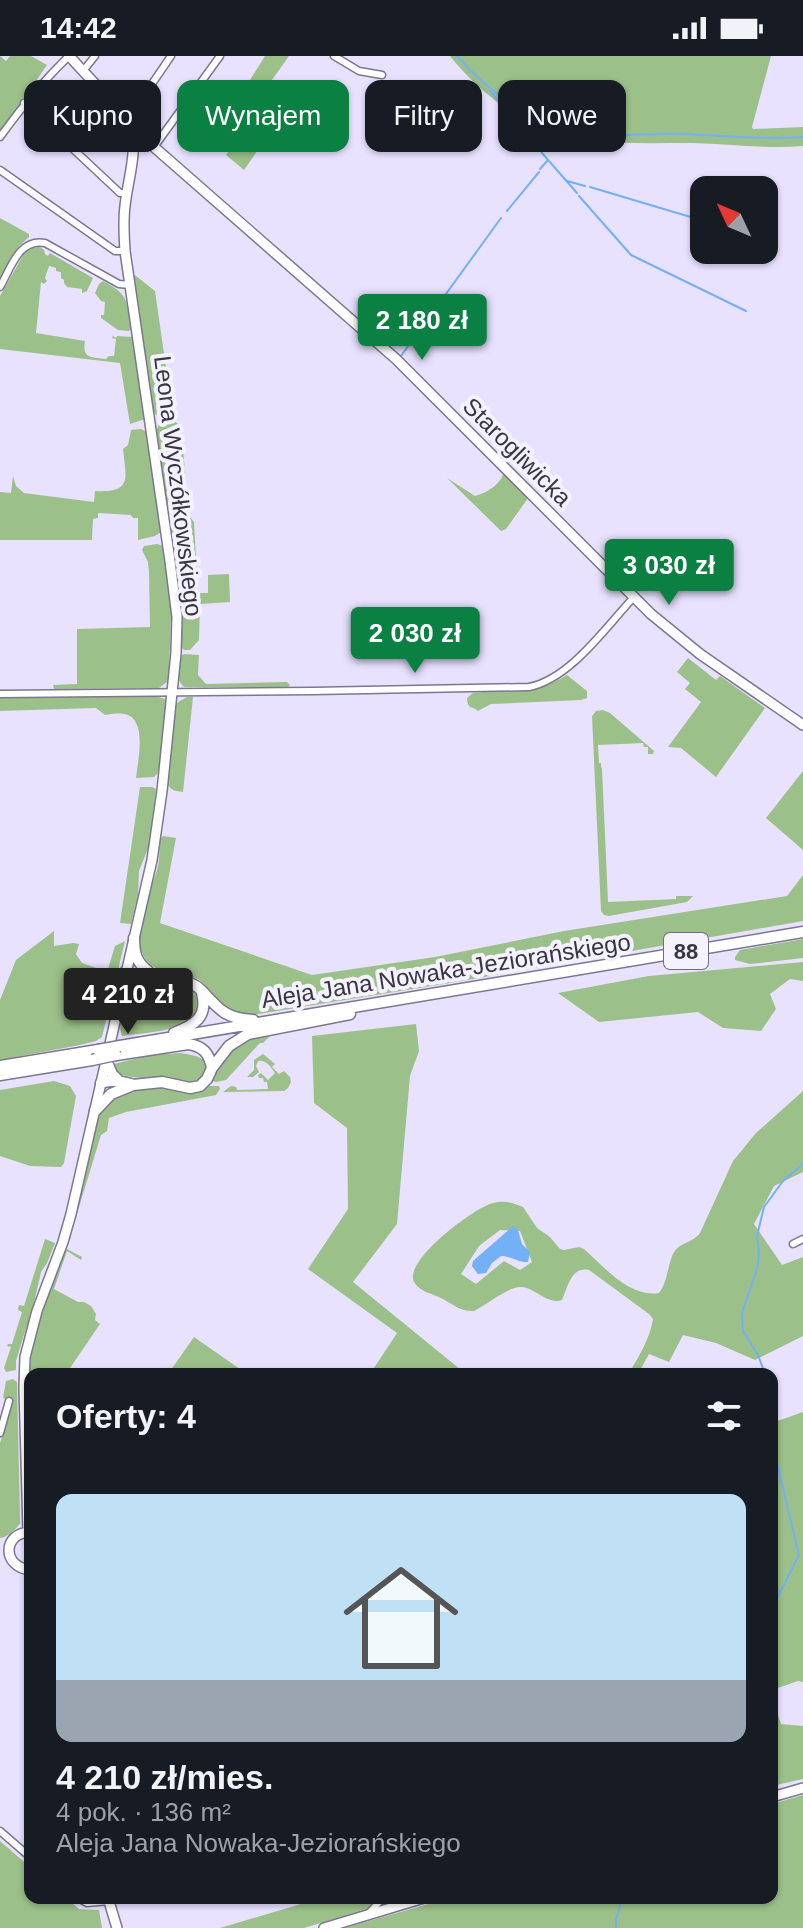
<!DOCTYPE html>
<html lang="pl">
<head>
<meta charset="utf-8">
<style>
	:root { --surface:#171b24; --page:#20242c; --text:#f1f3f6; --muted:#9ea1a6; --accent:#0b8043 }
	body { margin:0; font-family:Helvetica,sans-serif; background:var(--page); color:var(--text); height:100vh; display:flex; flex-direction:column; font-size:30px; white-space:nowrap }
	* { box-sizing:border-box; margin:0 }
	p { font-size:26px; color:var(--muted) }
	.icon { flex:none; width:44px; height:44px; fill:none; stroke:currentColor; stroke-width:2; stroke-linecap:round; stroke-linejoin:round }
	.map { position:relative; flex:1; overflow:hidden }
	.details { position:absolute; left:24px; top:1312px; width:754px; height:536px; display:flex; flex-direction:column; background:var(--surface); border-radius:16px; box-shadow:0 2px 6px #0004 }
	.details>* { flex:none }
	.top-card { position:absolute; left:24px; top:24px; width:756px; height:72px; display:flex; gap:16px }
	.needle { width:52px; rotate:314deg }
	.controls { position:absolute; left:690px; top:120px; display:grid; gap:16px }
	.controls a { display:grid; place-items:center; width:88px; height:88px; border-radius:16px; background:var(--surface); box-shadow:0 2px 6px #0004; font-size:40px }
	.price { position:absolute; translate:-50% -68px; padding:0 18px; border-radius:8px; background:var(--accent); color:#fff; font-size:26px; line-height:52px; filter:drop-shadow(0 2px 4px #0008) }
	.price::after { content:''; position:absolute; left:50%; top:48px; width:24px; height:18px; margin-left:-12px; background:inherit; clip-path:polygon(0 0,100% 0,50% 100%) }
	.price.on { background:#222; color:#fff }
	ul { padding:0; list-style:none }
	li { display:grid; align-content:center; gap:16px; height:424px; padding:0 32px }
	li span { display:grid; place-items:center; height:248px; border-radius:16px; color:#555 }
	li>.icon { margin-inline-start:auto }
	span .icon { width:144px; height:144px; fill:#fffc; stroke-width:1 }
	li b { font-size:34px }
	h2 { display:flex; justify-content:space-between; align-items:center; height:96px; padding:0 32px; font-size:34px }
	.pill { padding:0 28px; border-radius:16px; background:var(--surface); box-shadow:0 2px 6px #0004; font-size:28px; line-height:72px }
	.pill.on { background:var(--accent); color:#fff }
	.status { display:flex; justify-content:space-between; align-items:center; height:56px; padding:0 40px; background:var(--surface); direction:ltr }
	.status svg { height:22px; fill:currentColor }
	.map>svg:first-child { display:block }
	.green { fill:#9cc089; fill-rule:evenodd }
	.water { fill:#74b0f5 }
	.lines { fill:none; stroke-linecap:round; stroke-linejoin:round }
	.stream { stroke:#74b0f5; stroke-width:2 }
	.street-casing { stroke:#7c7690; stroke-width:9 }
	.secondary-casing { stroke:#7c7690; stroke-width:12 }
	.primary-casing { stroke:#7c7690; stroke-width:13 }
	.street { stroke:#fff; stroke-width:6 }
	.secondary { stroke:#fff; stroke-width:9 }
	.primary { stroke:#fff; stroke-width:10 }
	.primary-bridge-casing { stroke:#7c7690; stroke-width:13; stroke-linecap:butt }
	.primary-bridge { stroke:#fff; stroke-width:10 }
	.labels { text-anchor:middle; stroke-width:8; stroke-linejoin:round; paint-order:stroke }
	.shield { fill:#f4f2fe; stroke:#716e7a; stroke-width:2 }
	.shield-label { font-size:22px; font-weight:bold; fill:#393642 }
	.street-label { font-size:24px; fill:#393642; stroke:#f4f2fe }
</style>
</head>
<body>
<div class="status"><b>14:42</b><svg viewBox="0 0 49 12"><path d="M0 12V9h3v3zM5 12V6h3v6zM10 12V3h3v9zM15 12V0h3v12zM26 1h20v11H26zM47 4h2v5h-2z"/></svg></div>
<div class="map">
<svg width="803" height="1872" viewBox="0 0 803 1872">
	<rect width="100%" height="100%" fill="#e8e2ff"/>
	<path class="green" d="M 0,0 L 6,5 L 10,0 L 31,0 L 47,9 L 0,77 Z
		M 265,0 L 289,0 L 257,45 L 278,65 L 244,114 L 226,99 L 257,53 L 240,40 Z
		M 450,0 L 771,0 L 752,71 L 753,73 L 803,71 L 803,90 C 766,93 730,88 693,87 C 658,87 623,88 588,85 C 535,81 482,40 450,0 Z
		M 0,162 L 29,178 L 29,181 L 19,190 L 0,223 Z
		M 40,191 L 44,194 L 45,198 L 48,200 L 50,197 L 93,222 L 87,235 L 82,237 L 82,233 L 67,231 L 64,227 L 64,224 L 61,222 L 61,216 L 56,215 L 56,212 L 49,210 L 45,222 L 47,225 L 44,228 L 41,226 L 36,277 L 85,285 C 82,303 91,301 106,303 L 109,300 L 114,300 L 116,283 L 112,282 L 113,280 L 116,282 L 117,280 L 132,281 L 145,363 L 130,368 L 120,307 L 0,293 L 0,240 L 25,196 L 31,192 Z
		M 131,216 L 155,235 L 170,339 L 175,348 L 164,360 L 156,359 L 152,353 Z
		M 103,225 C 129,238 127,246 131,273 L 129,275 L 118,274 L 101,262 L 101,259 L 104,259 L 105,246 L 101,245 L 95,237 L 99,228 Z
		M 174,365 L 181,370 L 186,427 L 184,433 L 185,445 L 174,454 L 167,451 L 155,378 L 159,368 Z
		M 141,373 L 147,376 L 161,476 L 155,480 L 138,484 L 138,462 L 133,462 L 131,459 L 98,457 L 98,462 L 93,463 L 92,484 L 0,484 L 0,436 L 11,437 L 13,420 L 16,430 L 24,437 L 94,446 L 95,435 C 133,437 126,422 123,393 L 128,389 L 131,374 Z
		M 504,416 L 531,438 L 506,473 L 501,475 L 447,422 L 475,440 C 487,437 501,428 504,416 Z
		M 179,459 L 190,461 L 194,466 L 198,537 L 208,537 L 208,519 L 229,518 L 230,546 L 200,548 L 199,584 L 190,594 L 184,594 L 180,590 L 169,468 L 174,461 Z
		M 157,488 L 163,490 L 171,558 L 169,617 L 167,626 L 159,632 L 54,633 L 53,629 L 77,628 L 77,573 L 150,571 L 149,517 L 148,506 L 142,494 L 144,490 Z
		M 184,598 L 199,599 L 198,619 L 206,628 L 287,626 L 290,629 L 288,631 L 184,631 C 175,623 178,613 179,601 Z
		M 688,602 L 716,624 L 720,620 L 765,652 L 716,721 L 681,692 L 668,691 L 701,646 L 685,633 L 690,627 L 677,616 Z
		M 567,619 L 587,635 L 587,642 L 581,644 L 491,648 L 478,655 C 472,649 468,655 467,642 L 473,637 C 513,633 529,642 567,619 Z
		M 150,640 L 159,641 L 165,643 L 166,647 L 159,716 L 154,721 L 136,722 C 138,704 148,662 124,658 C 118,657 111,658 105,659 L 96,652 L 0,655 L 0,642 Z
		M 187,641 L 193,641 L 183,736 C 174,735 169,734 166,724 L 174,653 L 178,646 Z
		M 603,654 L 610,657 L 654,695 L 653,698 L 648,698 L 648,691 L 644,691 L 643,687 L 598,689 L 599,707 L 601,707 L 601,711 L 602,712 L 608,846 L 676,843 L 676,840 L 693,840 L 687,846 L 609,860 L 604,859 L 601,855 L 592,660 L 596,655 Z
		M 803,715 L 803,794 L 766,762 Z
		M 140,731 L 152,731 L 156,733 L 149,790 L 139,815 L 138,839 L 131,868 L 120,867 Z
		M 163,780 L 176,782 L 160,867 L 312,919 L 435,901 L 564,875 L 787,840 L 803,819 L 803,865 L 456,926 L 246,960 C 232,957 220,948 211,937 C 206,931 205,927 198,923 C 185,917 169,918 156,912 C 123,896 149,839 157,814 C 160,804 159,794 160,783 Z
		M 54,875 L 54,890 L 73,887 L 79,888 L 76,898 L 82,907 L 107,916 L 115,890 L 125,885 L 102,981 L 96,985 L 80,989 L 0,1004 L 0,944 L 16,904 Z
		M 803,883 L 803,902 L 750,908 L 735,904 L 735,901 L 740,894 Z
		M 803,906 L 803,925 L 790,923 L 770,938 L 776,953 L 761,975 L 723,972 L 698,956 L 599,966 L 558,937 L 649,920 Z
		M 144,926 L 191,933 L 198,941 L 199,955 C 182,977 147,976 122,980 C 117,968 123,943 132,934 C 136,931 140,929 144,926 Z
		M 416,968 L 419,995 L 410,1020 L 397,1168 L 353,1226 L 466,1318 L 370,1318 L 397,1277 L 308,1213 L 348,1153 L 347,1072 L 314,1047 L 312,980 Z
		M 272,978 L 263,987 L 260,987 L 226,1024 L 216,1026 L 211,1025 L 222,1002 L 247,980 Z
		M 181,997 L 196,1000 L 209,1006 C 201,1032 193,1028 170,1024 L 169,1022 C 152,1023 135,1023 119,1018 L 114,1008 L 150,999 Z
		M 263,998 L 275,1008 L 272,1011 L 279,1018 L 284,1015 L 290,1021 L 291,1026 L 288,1032 L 284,1035 L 223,1036 L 231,1030 L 236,1031 L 237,1034 L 268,1033 L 267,1026 L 264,1026 L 263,1022 L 259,1022 L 258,1019 L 261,1017 L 268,1024 L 275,1017 C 271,1011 266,1003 258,1005 L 256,1010 L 259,1016 L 253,1021 L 247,1021 L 254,1014 L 254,1004 Z
		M 54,1025 L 70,1030 L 76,1040 L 64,1107 L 61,1111 L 30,1110 L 0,1100 L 0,1034 Z
		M 156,1030 L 219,1030 L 220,1033 L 216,1039 L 126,1056 L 109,1062 L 107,1075 L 101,1079 L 69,1184 L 93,1076 L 102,1052 L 120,1035 Z
		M 803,1035 L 803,1116 L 774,1130 L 754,1168 L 782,1209 L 803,1201 L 803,1280 L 755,1304 L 716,1287 L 683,1279 L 669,1306 L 649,1298 L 638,1318 L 629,1318 C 638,1301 650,1283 653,1263 L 649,1258 L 589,1214 C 571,1210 568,1231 562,1244 C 546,1249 536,1231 520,1231 C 508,1231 486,1249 474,1255 C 460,1256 453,1248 441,1242 C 432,1238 419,1235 414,1226 C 403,1205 475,1151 493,1147 C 504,1144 514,1147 523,1151 L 537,1172 L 550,1181 L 560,1193 L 564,1194 L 579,1191 L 584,1193 C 604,1211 630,1242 659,1237 C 668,1225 667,1211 673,1198 C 679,1186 693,1187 700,1177 L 733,1105 L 756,1077 ZM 500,1174 L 520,1175 L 532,1206 L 520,1214 L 504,1205 L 476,1228 L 461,1218 L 479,1190 Z
		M 45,1183 L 55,1187 L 47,1207 L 41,1216 L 33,1251 L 42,1228 L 20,1312 L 19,1314 L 19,1305 L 26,1272 L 16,1305 L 16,1314 L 6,1316 L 4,1312 L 11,1291 L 7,1290 L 8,1288 L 12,1288 L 22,1256 L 18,1254 L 19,1249 L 24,1250 Z
		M 67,1193 L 82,1201 L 81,1204 L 67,1195 L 54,1233 L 78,1246 L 84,1246 L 91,1250 L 96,1258 L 95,1264 L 100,1268 L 66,1318 L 30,1318 C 29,1275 50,1234 65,1194 Z
		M 194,1281 L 247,1318 L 168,1318 Z
		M 13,1323 L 17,1326 L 20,1467 C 17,1473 6,1482 0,1482 L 0,1387 L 12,1345 L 3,1342 L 6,1325 Z
		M 803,1356 L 803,1626 L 798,1625 L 772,1634 L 772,1367 Z
		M 772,1640 L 781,1668 L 803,1670 L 803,1723 L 772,1730 Z
		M 803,1739 L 803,1872 L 344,1872 L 450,1842 L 772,1842 L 772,1748 Z
		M 0,1785 L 30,1811 L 30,1842 L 66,1842 L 79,1853 L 99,1854 L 102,1872 L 0,1872 Z
		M 321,1842 L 380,1842 L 373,1851 L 304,1872 L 220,1872 Z"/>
	<path class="water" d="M 513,1170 L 518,1174 L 522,1188 L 530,1196 L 528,1206 C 519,1207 511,1200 501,1200 L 492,1207 L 486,1217 L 478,1218 L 472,1210 L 473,1205 Z"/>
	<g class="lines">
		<path class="stream" d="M 457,0 C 496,44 545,76 605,79 C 630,80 655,77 680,78 C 721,79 762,84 803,81
			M 490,35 L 548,104 L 540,113
			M 549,105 L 577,137
			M 567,125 L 585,130
			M 590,131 L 704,165
			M 579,140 L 631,199 L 746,255
			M 507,155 L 539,116
			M 401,300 L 501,162
			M 765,1318 L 758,1299 L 743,1275 L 742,1257 L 757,1213 L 759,1197 L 757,1180 L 764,1151 L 783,1125 L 803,1108
			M 772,1386 L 799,1499 L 772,1552
			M 616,1872 L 616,1863 L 623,1842"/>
		<g class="street-casing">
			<path id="street" d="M 334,0 L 359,15 L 382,19
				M 83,15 L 95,0
				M 24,47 L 120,137 L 127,137
				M 128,63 L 171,0
				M 0,81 C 21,52 43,25 69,0
				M 154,91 L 220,0
				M 0,114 L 115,195 L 125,195
				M 0,231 C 11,212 19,182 45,187 L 119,228 L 130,229
				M 0,638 L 313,635 L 529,631 C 570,623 605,572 634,541
				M 793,1188 L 803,1183
				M 0,1377 L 9,1345
				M 0,1775 L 30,1801
				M 78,1842 L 87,1847 L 109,1845
				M 369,1857 L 383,1842"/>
		</g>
		<g class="secondary-casing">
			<path id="secondary" d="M 69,0 L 154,91 L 396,303 L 651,558 L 700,598 L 803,669
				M 28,1476 L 24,1331 L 25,1301 L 37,1255 L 63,1186 L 71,1158 L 152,804 L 162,735 L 176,597 L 177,561 L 170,505 L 125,195 C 124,180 123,165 125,150 C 128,120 140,93 128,63
				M 30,1476 C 2,1477 2,1511 30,1514
				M 772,1741 L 803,1732
				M 108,1842 L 117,1872
				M 324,1872 L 424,1842"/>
		</g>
		<g class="primary-casing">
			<path id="primary" d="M 134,882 C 134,897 136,906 148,915
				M 126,915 C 142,929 173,917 194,929 C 199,931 200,933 204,937 C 220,955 228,963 253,964
				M 118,949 C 124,937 130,928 143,923
				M 174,977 C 195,969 208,961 202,937
				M 120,990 L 803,876
				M 116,999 L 188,988 C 203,990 209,997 212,1012
				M 106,1004 L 112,1018 L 119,1025
				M 0,1010 L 98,994
				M 0,1019 L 92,1004
				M 101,1027 C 111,1023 121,1026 131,1028
				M 95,1055 L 111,1038 L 133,1029 L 162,1026 L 190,1032 L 200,1030 L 207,1023 L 212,1012 L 229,990 L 248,978 L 350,958"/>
		</g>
		<use href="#street" class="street"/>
		<use href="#secondary" class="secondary"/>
		<use href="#primary" class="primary"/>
		<g class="primary-bridge-casing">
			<path id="primary-bridge" d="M 98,994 L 120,990
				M 92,1004 L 116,999"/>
		</g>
		<use href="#primary-bridge" class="primary-bridge"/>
	</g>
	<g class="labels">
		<rect class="shield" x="664" y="877" width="44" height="36" rx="6"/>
		<g class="shield-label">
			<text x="686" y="903">88</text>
		</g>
		<g class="street-label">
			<text transform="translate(517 396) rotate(45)" y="8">Starogliwicka</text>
			<text transform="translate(178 430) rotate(83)" y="8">Leona Wyczółkowskiego</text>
			<text transform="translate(446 915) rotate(-9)" y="8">Aleja Jana Nowaka-Jeziorańskiego</text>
		</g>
	</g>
</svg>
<div class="controls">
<a><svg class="needle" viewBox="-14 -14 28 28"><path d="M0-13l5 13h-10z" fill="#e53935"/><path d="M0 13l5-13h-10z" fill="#9ea1a6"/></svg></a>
</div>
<b class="price" style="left:422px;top:306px">2 180 zł</b>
<b class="price" style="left:669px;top:551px">3 030 zł</b>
<b class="price" style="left:415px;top:619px">2 030 zł</b>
<b class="price on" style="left:128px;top:980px">4 210 zł</b>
<div class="top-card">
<a class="pill">Kupno</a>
<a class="pill on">Wynajem</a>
<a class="pill">Filtry</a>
<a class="pill">Nowe</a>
</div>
<section class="details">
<h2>Oferty: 4<svg class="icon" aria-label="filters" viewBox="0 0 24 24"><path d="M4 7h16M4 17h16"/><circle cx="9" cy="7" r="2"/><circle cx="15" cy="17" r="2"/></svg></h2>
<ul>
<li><span style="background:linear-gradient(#bfe0f5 75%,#9aa5b1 0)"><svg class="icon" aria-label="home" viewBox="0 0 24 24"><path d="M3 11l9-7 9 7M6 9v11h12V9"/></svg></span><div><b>4 210 zł/mies.</b><p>4 pok. · 136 m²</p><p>Aleja Jana Nowaka-Jeziorańskiego</p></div></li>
</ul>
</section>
</div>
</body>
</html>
